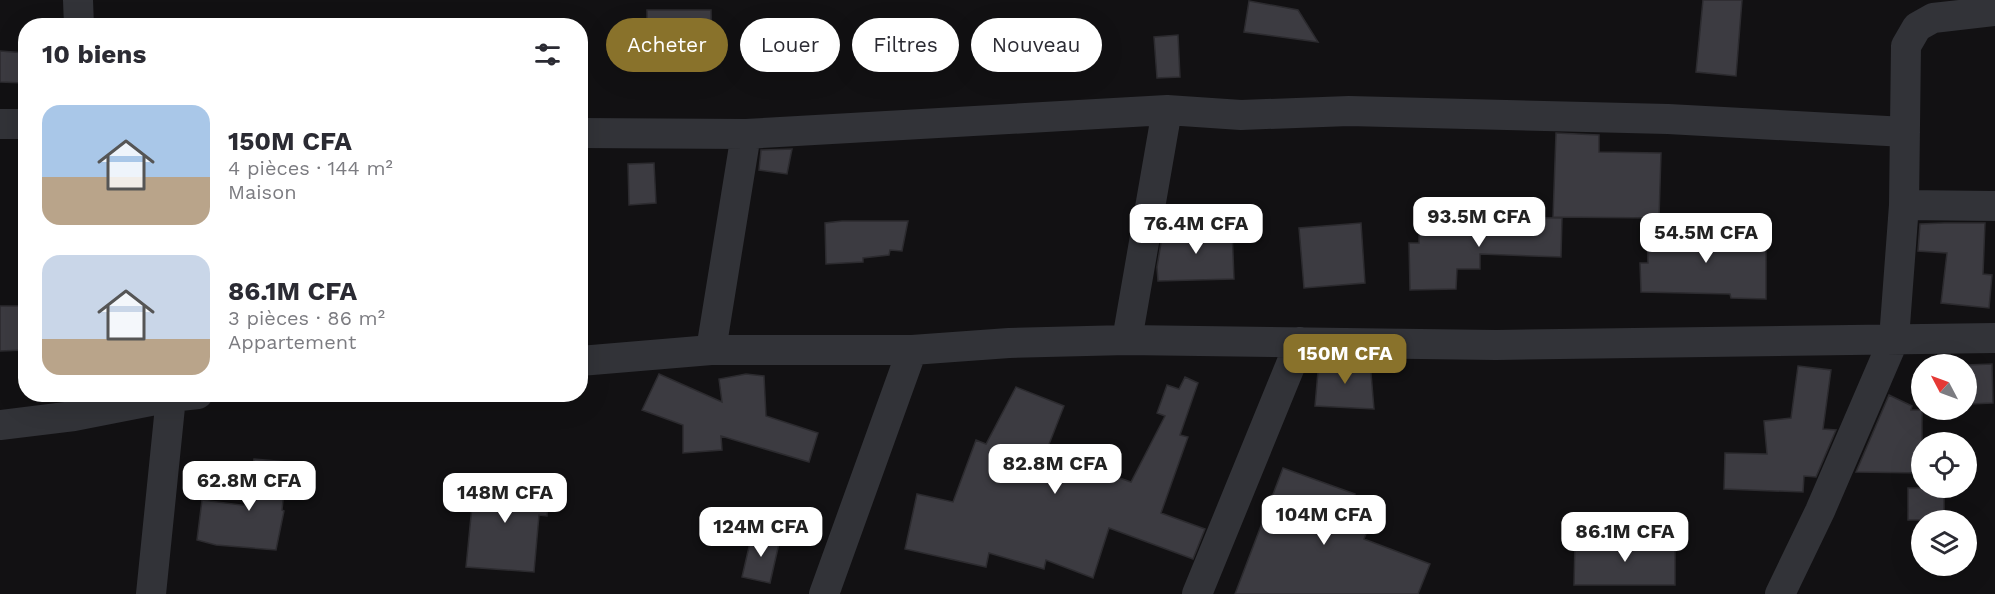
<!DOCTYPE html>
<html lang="fr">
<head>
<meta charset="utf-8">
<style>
	:root { --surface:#fff; --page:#f2f2f3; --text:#2b2b33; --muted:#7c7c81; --accent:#89722b }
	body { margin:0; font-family:"Work Sans",sans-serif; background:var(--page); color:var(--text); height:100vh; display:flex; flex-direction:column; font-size:22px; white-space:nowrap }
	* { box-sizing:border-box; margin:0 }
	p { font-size:20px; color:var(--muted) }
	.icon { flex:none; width:33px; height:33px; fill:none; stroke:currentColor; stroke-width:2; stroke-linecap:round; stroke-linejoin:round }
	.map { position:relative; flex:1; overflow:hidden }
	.side { position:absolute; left:18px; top:18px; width:570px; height:384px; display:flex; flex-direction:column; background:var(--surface); border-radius:24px; box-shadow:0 6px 24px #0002 }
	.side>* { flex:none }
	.banner { position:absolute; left:606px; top:18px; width:570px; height:54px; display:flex; gap:12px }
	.needle { width:39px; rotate:311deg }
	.fabs { position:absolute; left:1911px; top:354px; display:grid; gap:12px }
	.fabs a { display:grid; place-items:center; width:66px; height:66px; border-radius:50%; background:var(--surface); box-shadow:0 6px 24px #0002; font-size:30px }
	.price { position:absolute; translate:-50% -51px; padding:0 14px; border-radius:12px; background:#fff; color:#222; font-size:20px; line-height:39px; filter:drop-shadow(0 2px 3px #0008) }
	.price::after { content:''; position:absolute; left:50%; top:36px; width:18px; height:14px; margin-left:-9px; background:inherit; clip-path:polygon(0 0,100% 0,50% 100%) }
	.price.selected { background:var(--accent); color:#fff }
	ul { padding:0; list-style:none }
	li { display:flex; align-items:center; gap:18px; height:150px; padding:0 24px }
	li span { display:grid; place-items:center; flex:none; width:168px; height:120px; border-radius:18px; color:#555 }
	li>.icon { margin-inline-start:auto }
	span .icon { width:72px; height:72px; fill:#fffc; stroke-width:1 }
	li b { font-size:26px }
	h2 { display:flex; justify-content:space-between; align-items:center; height:72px; padding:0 24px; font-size:26px }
	.chip { padding:0 21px; border-radius:27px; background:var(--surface); box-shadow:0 6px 24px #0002; font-size:21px; line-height:54px }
	.chip.selected { background:var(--accent); color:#fff }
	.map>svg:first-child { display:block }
	.building { fill:#3c3b41; stroke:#2c2b2f; stroke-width:1.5 }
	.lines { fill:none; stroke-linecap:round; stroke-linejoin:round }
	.minor { stroke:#323338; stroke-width:30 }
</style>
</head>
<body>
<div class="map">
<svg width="1995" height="594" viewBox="0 0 1995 594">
	<rect width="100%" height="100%" fill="#121113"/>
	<path class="building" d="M 1703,0 L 1742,0 L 1736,76 L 1696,72 Z
		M 1249,1 L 1298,10 L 1318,42 L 1244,32 Z
		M 647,10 L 711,10 L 712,64 L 647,65 Z
		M 1178,35 L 1180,77 L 1157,78 L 1154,37 Z
		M 0,51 L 26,53 L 24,83 L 0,82 Z
		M 1556,133 L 1599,135 L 1599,152 L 1661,153 L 1659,218 L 1553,217 Z
		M 792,149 L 787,174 L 759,170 L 761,150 Z
		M 654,163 L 656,203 L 629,205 L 628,164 Z
		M 1488,217 L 1562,218 L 1561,257 L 1480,254 L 1480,269 L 1457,269 L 1456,289 L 1410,290 L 1409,243 L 1419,243 L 1419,231 L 1455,231 L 1455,227 L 1488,226 Z
		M 842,221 L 908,221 L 902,251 L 890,250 L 889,255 L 863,258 L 863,262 L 826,264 L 825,223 Z
		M 1361,223 L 1365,283 L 1304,288 L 1299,228 Z
		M 1944,223 L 1985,223 L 1983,274 L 1992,275 L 1989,308 L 1941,303 L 1947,253 L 1918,251 L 1920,224 Z
		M 1232,229 L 1234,279 L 1158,281 L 1157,267 L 1163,231 Z
		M 1766,232 L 1766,299 L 1731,298 L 1730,294 L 1641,292 L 1640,263 L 1648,263 L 1647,233 Z
		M 0,306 L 26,306 L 26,350 L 0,351 Z
		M 1319,360 L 1370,361 L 1374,409 L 1315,406 Z
		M 1992,364 L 1993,403 L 1969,404 L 1967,365 Z
		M 1798,366 L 1831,370 L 1823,429 L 1836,430 L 1816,477 L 1804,476 L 1803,492 L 1724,489 L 1725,453 L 1767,454 L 1764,421 L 1791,418 Z
		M 659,374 L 722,402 L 719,379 L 746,374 L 764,376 L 766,416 L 818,433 L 809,462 L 721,436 L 722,450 L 683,453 L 683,425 L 642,410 Z
		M 1185,377 L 1198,383 L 1180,435 L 1188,437 L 1161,513 L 1205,529 L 1193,559 L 1109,528 L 1093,578 L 1046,560 L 1044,569 L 989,553 L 986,567 L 905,549 L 917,494 L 953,502 L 976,440 L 986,444 L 1016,387 L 1064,406 L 1046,452 L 1131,482 L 1165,416 L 1157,413 L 1167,385 L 1179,389 Z
		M 1889,395 L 1912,406 L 1911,410 L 1922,410 L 1922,473 L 1856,472 Z
		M 254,459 L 287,462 L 282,510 L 284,511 L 276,550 L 216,545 L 197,540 L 202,500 L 249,506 Z
		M 1283,468 L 1355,494 L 1354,497 L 1377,506 L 1364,539 L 1430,564 L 1418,594 L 1235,594 Z
		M 472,477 L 550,487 L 547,516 L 539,515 L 534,572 L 466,567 L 472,506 L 468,506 Z
		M 1908,488 L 1944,488 L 1944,520 L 1908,520 Z
		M 752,534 L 780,539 L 770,583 L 742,577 Z
		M 1575,541 L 1675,541 L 1675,585 L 1574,585 Z"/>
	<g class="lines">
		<path class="minor" d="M 78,0 L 79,26
			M 0,124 L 26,124
			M 580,133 L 746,134 L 1167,110 L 1241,115 L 1349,111 L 1668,119 L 1905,132
			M 1904,205 L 1995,206
			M 1127,340 L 1167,110
			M 711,350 L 746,134
			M 580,361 L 711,350 L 912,350 L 1009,343 L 1127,340 L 1496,345 L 1995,338
			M 0,425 L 74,416 L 171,397 L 198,394
			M 151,594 L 171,397
			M 824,594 L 912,350
			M 1197,594 L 1300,342
			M 1780,594 L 1820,511 L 1894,339 L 1904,205 L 1906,46 L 1917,27 L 1933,18 L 1995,11"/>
	</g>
</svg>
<div class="fabs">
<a><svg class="needle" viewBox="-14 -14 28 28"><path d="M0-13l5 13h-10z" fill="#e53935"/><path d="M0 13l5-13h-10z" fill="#7c7c81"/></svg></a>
<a><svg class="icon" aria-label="locate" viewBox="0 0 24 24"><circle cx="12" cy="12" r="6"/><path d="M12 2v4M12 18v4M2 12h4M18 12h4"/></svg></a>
<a><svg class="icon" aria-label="layers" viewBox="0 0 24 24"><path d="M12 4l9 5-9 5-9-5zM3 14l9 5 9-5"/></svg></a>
</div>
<b class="price" style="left:1479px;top:248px">93.5M CFA</b>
<b class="price" style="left:1196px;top:255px">76.4M CFA</b>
<b class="price" style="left:1706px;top:264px">54.5M CFA</b>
<b class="price selected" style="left:1345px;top:385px">150M CFA</b>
<b class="price" style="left:1055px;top:495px">82.8M CFA</b>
<b class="price" style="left:249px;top:512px">62.8M CFA</b>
<b class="price" style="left:505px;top:524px">148M CFA</b>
<b class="price" style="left:1324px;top:546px">104M CFA</b>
<b class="price" style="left:761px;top:558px">124M CFA</b>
<b class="price" style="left:1625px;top:563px">86.1M CFA</b>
<div class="banner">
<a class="chip selected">Acheter</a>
<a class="chip">Louer</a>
<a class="chip">Filtres</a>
<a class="chip">Nouveau</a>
</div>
<section class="side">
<h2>10 biens<svg class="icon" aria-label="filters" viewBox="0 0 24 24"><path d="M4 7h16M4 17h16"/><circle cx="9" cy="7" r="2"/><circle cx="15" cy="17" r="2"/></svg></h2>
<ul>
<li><span style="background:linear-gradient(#a9c7e8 60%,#b9a48a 0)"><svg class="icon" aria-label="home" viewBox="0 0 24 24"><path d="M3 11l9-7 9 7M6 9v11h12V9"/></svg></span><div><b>150M CFA</b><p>4 pièces · 144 m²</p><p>Maison</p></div></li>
<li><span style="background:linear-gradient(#c9d6e8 70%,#b9a48a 0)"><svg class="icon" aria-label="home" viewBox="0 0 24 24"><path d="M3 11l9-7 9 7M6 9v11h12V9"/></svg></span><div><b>86.1M CFA</b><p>3 pièces · 86 m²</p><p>Appartement</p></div></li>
</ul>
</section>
</div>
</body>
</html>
